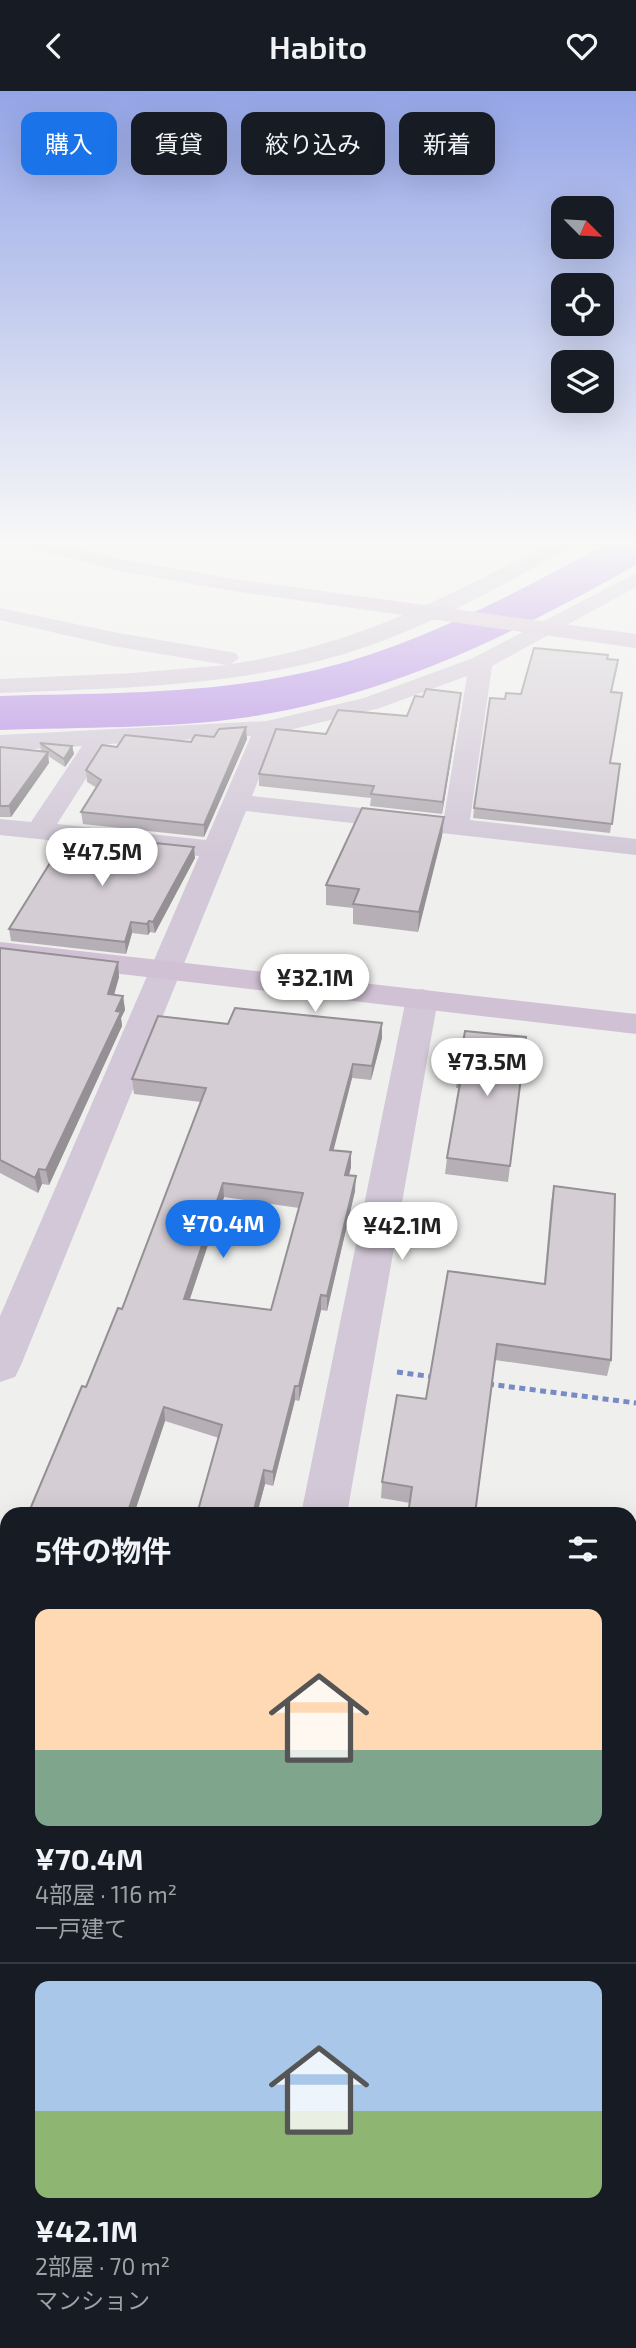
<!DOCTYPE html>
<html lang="ja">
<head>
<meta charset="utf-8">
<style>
	:root { --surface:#171b24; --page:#20242c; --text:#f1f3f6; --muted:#9ea1a6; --line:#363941; --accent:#1a73e8 }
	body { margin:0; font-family:"Exo 2","Noto Sans JP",sans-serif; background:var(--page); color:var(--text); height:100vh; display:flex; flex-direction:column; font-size:26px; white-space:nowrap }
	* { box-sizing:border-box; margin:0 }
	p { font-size:23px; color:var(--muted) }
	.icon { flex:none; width:38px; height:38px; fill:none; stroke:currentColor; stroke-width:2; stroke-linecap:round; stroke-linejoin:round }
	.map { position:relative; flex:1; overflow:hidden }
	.sheet { position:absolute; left:0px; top:1416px; width:637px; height:842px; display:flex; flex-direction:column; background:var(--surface); border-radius:21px 21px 0 0; box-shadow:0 7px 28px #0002 }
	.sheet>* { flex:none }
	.guide { position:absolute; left:21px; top:21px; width:595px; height:63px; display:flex; gap:14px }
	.needle { width:46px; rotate:114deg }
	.controls { position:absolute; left:551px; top:105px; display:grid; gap:14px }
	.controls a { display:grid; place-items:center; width:63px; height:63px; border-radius:14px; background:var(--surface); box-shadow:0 7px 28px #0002; font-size:35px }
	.price { position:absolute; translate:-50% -60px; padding:0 16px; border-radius:24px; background:#fff; color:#222; font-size:23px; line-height:46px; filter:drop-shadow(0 2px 4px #0008) }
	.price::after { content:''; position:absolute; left:50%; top:42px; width:21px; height:16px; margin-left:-10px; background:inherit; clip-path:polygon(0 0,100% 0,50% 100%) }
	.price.selected { background:var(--accent); color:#fff }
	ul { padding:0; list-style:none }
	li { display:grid; align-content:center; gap:14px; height:371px; padding:0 35px }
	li+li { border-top:2px solid var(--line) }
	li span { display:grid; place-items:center; height:217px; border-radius:14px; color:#555 }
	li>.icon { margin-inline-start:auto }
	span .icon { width:126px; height:126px; fill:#fffc; stroke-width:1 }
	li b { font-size:30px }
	h2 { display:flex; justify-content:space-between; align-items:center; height:84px; padding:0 35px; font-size:30px }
	.chip { padding:0 24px; border-radius:14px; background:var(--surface); box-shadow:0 7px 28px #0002; font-size:24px; line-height:63px }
	.chip.selected { background:var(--accent); color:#fff }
	header { display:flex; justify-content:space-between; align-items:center; height:91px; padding:0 35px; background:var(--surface); font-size:32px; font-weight:600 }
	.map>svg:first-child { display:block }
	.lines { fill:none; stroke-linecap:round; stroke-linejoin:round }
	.river { fill:#b68ee5; fill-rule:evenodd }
	.path { stroke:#798bc6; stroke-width:5; stroke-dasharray:6 4.5; stroke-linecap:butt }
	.street { fill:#d2c8d7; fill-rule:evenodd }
	.secondary { fill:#d1c1d5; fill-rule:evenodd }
	.wall { fill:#b6b0b6; fill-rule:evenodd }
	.shaded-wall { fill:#949094 }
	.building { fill:#d4cdd4; stroke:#949094; stroke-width:2; fill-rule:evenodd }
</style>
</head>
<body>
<header><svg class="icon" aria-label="back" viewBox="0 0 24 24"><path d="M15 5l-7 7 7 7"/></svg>Habito<svg class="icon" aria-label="heart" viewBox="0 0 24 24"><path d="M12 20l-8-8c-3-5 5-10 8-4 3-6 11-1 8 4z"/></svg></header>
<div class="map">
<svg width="636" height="2257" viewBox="0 0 636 2257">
	<rect width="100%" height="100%" fill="#eff0ed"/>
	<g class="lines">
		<path class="river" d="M 615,449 L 636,449 L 636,474 C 509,545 394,603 249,626 C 167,638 83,636 0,639 L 0,605 C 101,602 203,604 302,582 C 414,558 514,502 615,449 Z"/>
		<path class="path" d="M 397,1281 L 434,1286
			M 488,1293 L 636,1312"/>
		<path class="street" d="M 555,449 L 580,449 L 577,453 C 506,492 434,534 357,559 C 242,596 120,597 0,602 L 0,588 L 132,582 L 227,574 L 113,555 L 0,529 L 0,517 L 113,541 L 236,562 L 239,567 L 231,573 C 357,554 445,507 555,449 Z
			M 636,482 L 636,496 L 492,575 L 470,729 L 636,748 L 636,764 L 246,720 L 21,1274 L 15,1286 L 0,1291 L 0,1225 L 199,765 L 0,744 L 0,728 L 31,731 L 82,655 L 0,660 L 0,644 L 267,630 L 364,607 L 473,567 ZM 467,585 L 444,726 L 252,705 L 277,642 L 380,617 ZM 251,645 L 206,749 L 57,733 L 108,653 Z
			M 422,898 L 433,901 L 438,908 L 347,1423 L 301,1423 L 406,908 L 411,901 Z
			M 0,1611 L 7,1611 L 7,1663 L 0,1663 Z
			M 7,2040 L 7,2117 L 0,2120 L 0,2043 Z"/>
		<path class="secondary" d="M 12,449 L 46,449 L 121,468 L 233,488 L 636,543 L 636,557 L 233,500 L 121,480 L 15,453 Z
			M 0,851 L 636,923 L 636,943 L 0,869 Z
			M 0,1962 L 7,1963 L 7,2025 L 0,2024 Z
			M 630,2042 L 636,2042 L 636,2108 L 630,2108 Z"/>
	</g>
	<path class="wall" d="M 607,568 L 617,578 L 611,601 L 610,672 L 620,673 L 610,742 L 473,727 L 474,717 L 505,608 L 521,603 Z
		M 460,613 L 442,723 L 370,715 L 371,707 L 259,695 L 259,683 L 407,625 Z
		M 247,648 L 204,746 L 83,733 L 81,721 L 97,697 L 87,691 L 86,679 L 117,656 Z
		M 40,652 L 72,655 L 74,663 L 65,676 L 48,665 L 49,672 L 11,726 L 0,726 L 0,656 L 41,660 Z
		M 444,726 L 442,745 L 418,841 L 353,833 L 353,817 L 326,814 L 326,794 Z
		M 195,767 L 155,842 L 150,841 L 148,844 L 132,842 L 126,863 L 11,850 L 9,838 Z
		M 0,857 L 118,871 L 119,886 L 114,904 L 123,905 L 125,919 L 121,927 L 122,935 L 49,1094 L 42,1093 L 38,1102 L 0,1082 Z
		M 382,932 L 382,947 L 371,989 L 352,987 L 333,1059 L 351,1076 L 349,1085 L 355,1100 L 327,1220 L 321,1219 L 299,1310 L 295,1309 L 273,1395 L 265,1393 L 257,1423 L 197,1423 L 219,1347 L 165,1330 L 134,1423 L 28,1423 L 122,1218 L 201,1011 L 134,1003 L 132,988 L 228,933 ZM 224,1106 L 299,1117 L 271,1219 L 190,1208 Z
		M 526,946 L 508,1091 L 445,1083 L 447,1067 L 459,997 L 456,997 L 458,980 Z
		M 554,1095 L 611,1269 L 607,1285 L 495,1269 L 410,1412 L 381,1407 L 382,1391 L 426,1308 L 544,1193 L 551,1111 Z
		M 7,1473 L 7,1506 L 3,1506 L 0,1495 L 0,1490 Z"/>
	<path class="shaded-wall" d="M 461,602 L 460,613 L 442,723 L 443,711 Z
		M 246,636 L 247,648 L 204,746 L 204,734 Z
		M 72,655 L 74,663 L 65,676 L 64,668 Z
		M 48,661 L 49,672 L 11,726 L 9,715 Z
		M 444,726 L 442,745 L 418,841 L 419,821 Z
		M 194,756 L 195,767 L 155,842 L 153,831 Z
		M 149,830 L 150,841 L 148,844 L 147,833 Z
		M 131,831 L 132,842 L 126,863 L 125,851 Z
		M 118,871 L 119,886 L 110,918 L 108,903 Z
		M 123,905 L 125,919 L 121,927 L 122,935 L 49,1094 L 46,1079 Z
		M 382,932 L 382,947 L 371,989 L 372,975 Z
		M 353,973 L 352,987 L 330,1073 L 330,1059 Z
		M 351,1061 L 351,1076 L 345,1099 L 345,1084 Z
		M 39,1078 L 42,1093 L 38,1102 L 35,1087 Z
		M 356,1085 L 355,1100 L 327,1220 L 327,1205 Z
		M 223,1092 L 224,1106 L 185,1222 L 184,1208 Z
		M 321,1204 L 321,1219 L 299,1310 L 299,1295 Z
		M 295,1295 L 295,1309 L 273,1395 L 273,1381 Z
		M 164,1316 L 165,1330 L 134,1423 L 127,1423 Z
		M 264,1379 L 265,1393 L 257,1423 L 253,1423 Z"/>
	<path class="building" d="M 534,557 L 608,564 L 607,568 L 618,569 L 611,601 L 622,602 L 610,672 L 620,673 L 612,733 L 474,717 L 490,607 L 505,608 L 506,602 L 521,603 Z
		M 426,598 L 461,602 L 443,711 L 371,703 L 374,695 L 259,683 L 276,638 L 326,643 L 338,619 L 407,625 L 415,605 L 423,606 Z
		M 246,636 L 204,734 L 81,721 L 101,689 L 86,679 L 102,654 L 117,656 L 125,644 L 191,651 L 195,644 L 214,646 L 219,638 Z
		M 40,652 L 72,655 L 64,668 Z
		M 0,656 L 48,661 L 9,715 L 0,715 Z
		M 362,717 L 444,726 L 419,821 L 353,813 L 359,798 L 326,794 Z
		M 68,743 L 194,756 L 153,831 L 149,830 L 147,833 L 131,831 L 125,851 L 9,838 Z
		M 0,857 L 118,871 L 108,903 L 123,905 L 116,920 L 121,921 L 46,1079 L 39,1078 L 35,1087 L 0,1069 Z
		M 235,917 L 382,932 L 372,975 L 353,973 L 330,1059 L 351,1061 L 345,1084 L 356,1085 L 327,1205 L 321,1204 L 299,1295 L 295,1295 L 273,1381 L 264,1379 L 253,1423 L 197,1423 L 222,1334 L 164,1316 L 127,1423 L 28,1423 L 82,1295 L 86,1296 L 118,1217 L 122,1218 L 206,997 L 132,988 L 158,925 L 228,933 ZM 223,1092 L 303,1102 L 271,1219 L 184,1208 Z
		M 465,940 L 526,946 L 510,1075 L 447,1067 L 462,981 L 458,980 Z
		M 554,1095 L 615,1103 L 611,1269 L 497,1253 L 475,1423 L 408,1423 L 412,1396 L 382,1391 L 397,1304 L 426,1308 L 448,1180 L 545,1193 Z
		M 7,1473 L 7,1493 L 0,1492 L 0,1490 Z"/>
	<linearGradient id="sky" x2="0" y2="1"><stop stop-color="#94a5e7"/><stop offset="0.59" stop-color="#f8f8f7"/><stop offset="1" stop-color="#f8f8f7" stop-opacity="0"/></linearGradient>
	<rect width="636" height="765" fill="url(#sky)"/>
</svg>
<div class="controls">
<a><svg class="needle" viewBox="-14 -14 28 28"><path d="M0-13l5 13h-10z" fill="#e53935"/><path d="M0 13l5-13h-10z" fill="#9ea1a6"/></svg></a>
<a><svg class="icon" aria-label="locate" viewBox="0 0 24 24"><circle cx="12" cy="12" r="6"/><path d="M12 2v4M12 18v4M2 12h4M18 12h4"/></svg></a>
<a><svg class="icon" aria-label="layers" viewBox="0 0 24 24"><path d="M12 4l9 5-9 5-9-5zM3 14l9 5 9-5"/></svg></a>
</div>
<b class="price" style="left:102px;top:797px">¥47.5M</b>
<b class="price" style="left:315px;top:923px">¥32.1M</b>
<b class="price" style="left:487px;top:1007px">¥73.5M</b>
<b class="price selected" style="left:223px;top:1169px">¥70.4M</b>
<b class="price" style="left:402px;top:1171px">¥42.1M</b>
<div class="guide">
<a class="chip selected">購入</a>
<a class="chip">賃貸</a>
<a class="chip">絞り込み</a>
<a class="chip">新着</a>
</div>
<section class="sheet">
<h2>5件の物件<svg class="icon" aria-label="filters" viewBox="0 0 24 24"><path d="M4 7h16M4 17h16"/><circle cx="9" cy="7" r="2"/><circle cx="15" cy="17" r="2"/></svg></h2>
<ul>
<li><span style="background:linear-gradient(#ffd9b3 65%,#7fa58c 0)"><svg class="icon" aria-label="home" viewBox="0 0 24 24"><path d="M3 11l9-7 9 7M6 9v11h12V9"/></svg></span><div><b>¥70.4M</b><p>4部屋 · 116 m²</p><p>一戸建て</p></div></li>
<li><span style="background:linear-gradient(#a9c7e8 60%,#8fb573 0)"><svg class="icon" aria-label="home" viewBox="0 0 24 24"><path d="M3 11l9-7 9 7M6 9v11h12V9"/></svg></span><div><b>¥42.1M</b><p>2部屋 · 70 m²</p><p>マンション</p></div></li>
</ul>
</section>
</div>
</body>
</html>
